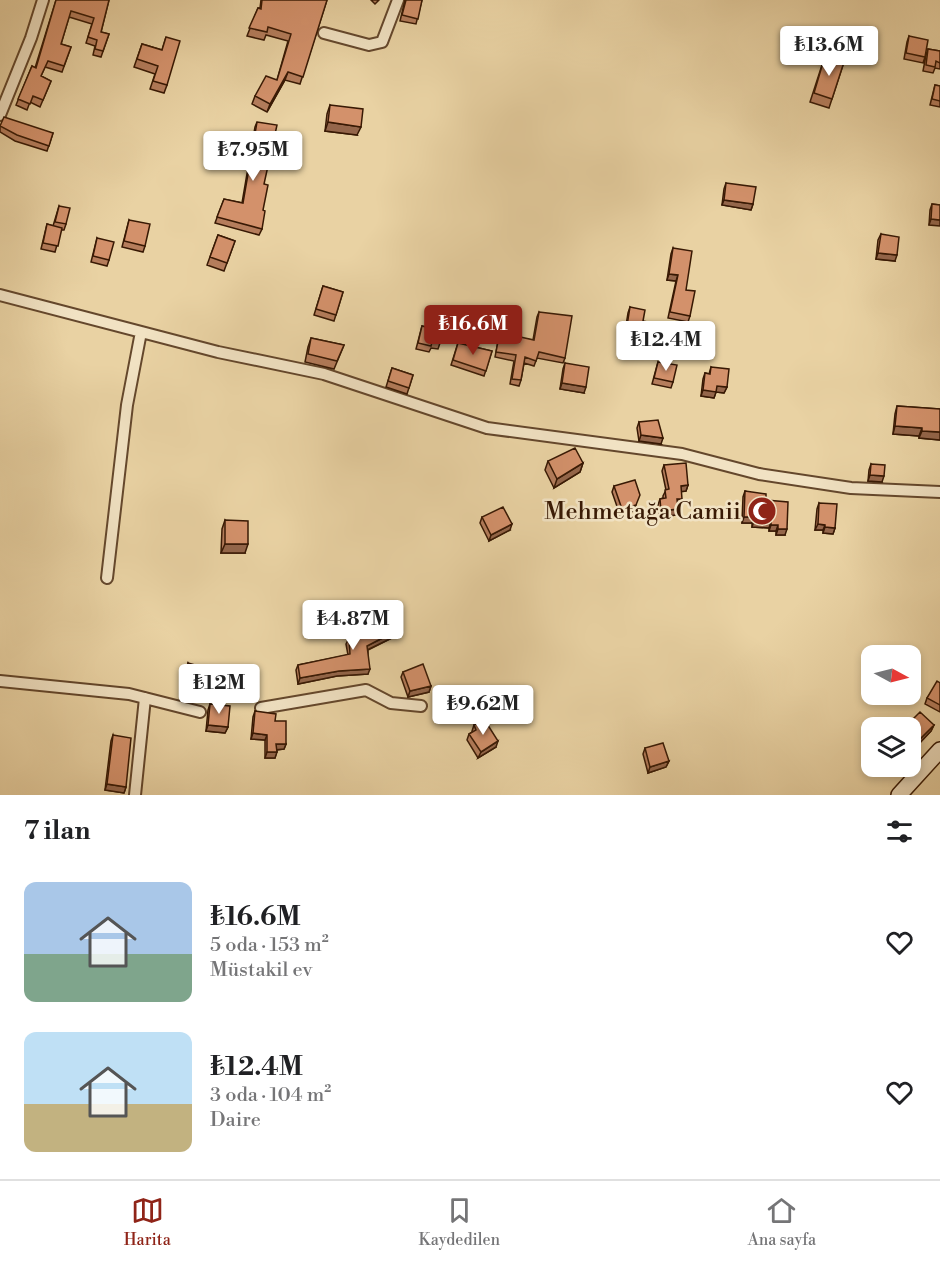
<!DOCTYPE html>
<html lang="tr">
<head>
<meta charset="utf-8">
<style>
	:root { --surface:#fff; --page:#f6f6f6; --text:#202124; --muted:#757577; --line:#e0e0e0; --accent:#8f2418 }
	body { margin:0; font-family:"Libre Bodoni",serif; background:var(--page); color:var(--text); height:100vh; display:flex; flex-direction:column; font-size:22px; white-space:nowrap }
	* { box-sizing:border-box; margin:0 }
	p { font-size:20px; color:var(--muted) }
	.icon { flex:none; width:33px; height:33px; fill:none; stroke:currentColor; stroke-width:2; stroke-linecap:round; stroke-linejoin:round }
	.map { position:relative; height:795px; overflow:hidden }
	.side { display:flex; flex-direction:column; background:var(--surface); flex:1 }
	.side>* { flex:none }
	.needle { width:39px; rotate:97deg }
	.controls { position:absolute; left:861px; top:645px; display:grid; gap:12px }
	.controls a { display:grid; place-items:center; width:60px; height:60px; border-radius:12px; background:var(--surface); box-shadow:0 3px 9px #0003; font-size:30px }
	.price { position:absolute; translate:-50% -51px; padding:0 14px; border-radius:6px; background:#fff; color:#222; font-size:20px; line-height:39px; filter:drop-shadow(0 2px 3px #0008) }
	.price::after { content:''; position:absolute; left:50%; top:36px; width:18px; height:14px; margin-left:-9px; background:inherit; clip-path:polygon(0 0,100% 0,50% 100%) }
	.price.current { background:var(--accent); color:#fff }
	ul { padding:0; list-style:none }
	li { display:flex; align-items:center; gap:18px; height:150px; padding:0 24px }
	li span { display:grid; place-items:center; flex:none; width:168px; height:120px; border-radius:12px; color:#555 }
	li>.icon { margin-inline-start:auto }
	span .icon { width:72px; height:72px; fill:#fffc; stroke-width:1 }
	li b { font-size:26px }
	h2 { display:flex; justify-content:space-between; align-items:center; height:72px; padding:0 24px; font-size:26px }
	.dock { display:flex; justify-content:space-around; align-items:center; height:84px; border-top:2px solid var(--line); background:var(--surface); font-size:16px; color:var(--muted) }
	.dock a { display:grid; justify-items:center; gap:3px }
	.dock .current { color:var(--accent) }
	.map>svg:first-child { display:block }
	.lines { fill:none; stroke-linecap:round; stroke-linejoin:round }
	.street-casing { stroke:#64472c; stroke-width:14 }
	.secondary-casing { stroke:#381904; stroke-width:18 }
	.street { stroke:#f1e2c3; stroke-width:10 }
	.secondary { stroke:#f1e2c3; stroke-width:15 }
	.wall { fill:#b57d5c; stroke:#381904; stroke-width:1.5 }
	.shaded-wall { fill:#94664b; stroke:#381904; stroke-width:1.5 }
	.building { fill:#d3916b; stroke:#381904; stroke-width:1.5 }
	.labels { text-anchor:middle; stroke-width:5; stroke-linejoin:round; paint-order:stroke }
	.poi-label { font-size:24px; fill:#381904; stroke:#f1e2c3; text-anchor:end }
</style>
</head>
<body>
<div class="map">
<svg width="940" height="795" viewBox="0 0 940 795">
	<rect width="100%" height="100%" fill="#e9d2a3"/>
	<filter id="stains"><feTurbulence type="fractalNoise" baseFrequency=".00333" numOctaves="4"/><feColorMatrix values="0 0 0 0 .2 0 0 0 0 .09 0 0 0 0 .02 0 0 0 .5 -.17"/></filter>
	<radialGradient id="worn" r=".72"><stop offset=".6" stop-color="#630" stop-opacity="0"/><stop offset="1" stop-color="#630" stop-opacity=".3"/></radialGradient>
	<g class="lines">
		<g class="street-casing">
			<path id="street" d="M 324,33 L 369,45 L 382,42 L 398,0
				M 0,115 L 31,38 L 43,0
				M 0,295 L 218,352 L 324,374 L 487,428 L 682,454 L 759,474 L 851,488 L 940,492
				M 107,578 L 127,405 L 141,332
				M 0,681 L 129,694 L 200,712
				M 261,708 L 366,690 L 391,703 L 421,706
				M 135,795 L 145,698"/>
		</g>
		<g class="secondary-casing">
			<path id="secondary" d="M 899,795 L 940,750"/>
		</g>
		<use href="#street" class="street"/>
		<use href="#secondary" class="secondary"/>
	</g>
	<path class="wall" d="M 56,0 L 109,0 L 101,32 L 109,34 L 101,57 L 93,55 L 95,46 L 86,43 L 92,24 L 69,17 L 61,44 L 71,47 L 62,72 L 45,67 L 41,76 L 51,81 L 40,107 L 30,102 L 27,110 L 16,105 L 32,66 L 35,68 Z
		M 261,0 L 327,0 L 300,84 L 285,80 L 267,112 L 252,104 L 255,96 L 277,80 L 288,41 L 266,35 L 264,40 L 247,36 L 258,8 L 260,8 Z
		M 371,0 L 379,0 L 375,4 Z
		M 405,0 L 422,0 L 416,24 L 400,21 Z
		M 909,36 L 925,57 L 923,63 L 904,59 L 907,42 Z
		M 166,37 L 167,85 L 164,93 L 150,89 L 155,74 L 134,67 L 142,44 L 162,50 Z
		M 928,49 L 940,51 L 940,69 L 935,68 L 933,73 L 923,71 L 926,55 Z
		M 844,62 L 829,108 L 810,102 L 822,65 Z
		M 935,85 L 940,86 L 940,107 L 930,105 Z
		M 330,105 L 357,135 L 325,131 L 327,114 Z
		M 257,122 L 264,184 L 262,229 L 259,235 L 215,223 L 224,199 L 242,203 L 255,127 Z
		M 0,125 L 53,133 L 47,151 L 15,141 L 0,132 Z
		M 726,183 L 753,204 L 751,210 L 722,205 L 724,189 Z
		M 932,204 L 940,205 L 929,225 L 930,210 Z
		M 59,206 L 66,224 L 64,230 L 61,230 L 55,252 L 41,249 L 47,224 L 53,226 Z
		M 129,220 L 145,246 L 143,252 L 122,247 Z
		M 881,234 L 895,261 L 876,259 L 878,240 Z
		M 218,235 L 235,241 L 224,271 L 207,265 Z
		M 97,238 L 109,260 L 107,266 L 91,262 Z
		M 673,248 L 686,290 L 690,316 L 688,322 L 668,318 L 676,281 L 667,280 L 671,254 Z
		M 323,286 L 343,292 L 334,321 L 314,315 Z
		M 630,307 L 643,321 L 646,335 L 644,341 L 624,338 L 628,313 Z
		M 539,312 L 565,358 L 563,363 L 537,358 L 534,366 L 524,363 L 521,380 L 519,386 L 510,384 L 514,361 L 495,357 L 499,336 L 533,340 L 537,317 Z
		M 427,322 L 440,343 L 438,349 L 431,348 L 429,352 L 416,349 L 422,326 L 425,327 Z
		M 311,338 L 344,345 L 334,369 L 305,362 L 308,347 Z
		M 458,343 L 492,351 L 484,376 L 451,365 Z
		M 658,362 L 673,382 L 671,388 L 652,384 Z
		M 565,363 L 584,393 L 560,389 L 563,369 Z
		M 711,367 L 727,387 L 724,393 L 716,392 L 714,398 L 701,396 L 703,379 L 705,373 L 709,374 Z
		M 392,368 L 413,375 L 407,394 L 386,387 Z
		M 897,406 L 940,409 L 940,440 L 919,438 L 919,436 L 893,434 L 895,414 Z
		M 639,422 L 661,444 L 639,441 L 637,428 Z
		M 548,461 L 583,463 L 580,472 L 554,488 L 545,470 Z
		M 871,464 L 882,482 L 868,481 L 869,470 Z
		M 664,465 L 688,485 L 686,491 L 681,491 L 680,504 L 678,505 L 678,509 L 676,515 L 659,517 L 658,505 L 660,499 L 663,498 L 663,496 L 666,490 L 662,471 Z
		M 614,486 L 634,511 L 620,515 L 612,492 Z
		M 745,491 L 766,500 L 785,535 L 776,535 L 776,531 L 769,531 L 769,528 L 752,527 L 752,523 L 742,523 L 743,497 Z
		M 819,503 L 835,528 L 833,534 L 823,533 L 823,530 L 815,530 L 817,509 Z
		M 482,517 L 510,530 L 489,541 L 480,523 Z
		M 225,520 L 245,553 L 221,553 L 222,529 Z
		M 370,622 L 400,629 L 398,635 L 368,650 L 368,674 L 337,676 L 298,684 L 296,670 L 298,665 L 348,655 L 346,644 L 349,638 L 371,635 L 368,628 Z
		M 188,663 L 197,685 L 195,691 L 181,688 Z
		M 403,672 L 431,686 L 429,692 L 408,697 L 401,677 Z
		M 940,683 L 940,712 L 925,704 L 927,698 Z
		M 210,704 L 228,727 L 225,733 L 206,731 L 208,710 Z
		M 255,711 L 275,721 L 286,744 L 284,749 L 277,750 L 275,758 L 265,758 L 265,740 L 251,739 L 253,717 Z
		M 474,725 L 496,747 L 478,758 L 467,740 L 469,734 L 472,732 L 472,731 Z
		M 934,725 L 931,731 L 914,749 L 910,746 L 910,728 Z
		M 113,735 L 126,787 L 124,793 L 105,790 L 111,741 Z
		M 645,748 L 669,761 L 666,767 L 648,773 L 643,754 Z"/>
	<path class="shaded-wall" d="M 288,72 L 285,80 L 267,112 L 270,104 Z
		M 328,122 L 361,127 L 357,135 L 325,131 Z
		M 724,200 L 753,204 L 751,210 L 722,205 Z
		M 931,219 L 940,220 L 940,226 L 929,225 Z
		M 878,253 L 897,255 L 895,261 L 876,259 Z
		M 669,274 L 678,275 L 676,281 L 667,280 Z
		M 626,332 L 646,335 L 644,341 L 624,338 Z
		M 562,383 L 586,387 L 584,393 L 560,389 Z
		M 717,386 L 727,387 L 724,393 L 716,392 L 714,398 L 701,396 L 703,390 Z
		M 895,426 L 922,428 L 919,436 L 893,434 Z
		M 922,431 L 940,432 L 940,440 L 919,438 Z
		M 641,435 L 663,438 L 661,444 L 639,441 Z
		M 583,463 L 580,472 L 554,488 L 557,479 Z
		M 870,475 L 884,476 L 882,482 L 868,481 Z
		M 688,485 L 686,491 L 679,492 L 681,486 Z
		M 677,499 L 682,499 L 680,504 L 675,505 Z
		M 636,505 L 634,511 L 620,515 L 622,509 Z
		M 678,509 L 676,515 L 659,517 L 661,511 Z
		M 744,517 L 754,517 L 752,523 L 742,523 Z
		M 754,521 L 771,522 L 769,528 L 752,527 Z
		M 512,524 L 510,530 L 489,541 L 491,535 Z
		M 818,524 L 825,525 L 823,530 L 815,530 Z
		M 771,525 L 778,525 L 776,531 L 769,531 Z
		M 825,527 L 835,528 L 833,534 L 823,533 Z
		M 778,529 L 787,529 L 785,535 L 776,535 Z
		M 225,544 L 248,544 L 245,553 L 221,553 Z
		M 400,629 L 398,635 L 365,651 L 367,646 Z
		M 370,669 L 368,674 L 337,676 L 298,684 L 300,678 L 339,671 Z
		M 431,686 L 429,692 L 408,697 L 410,691 Z
		M 208,725 L 228,727 L 225,733 L 206,731 Z
		M 934,725 L 931,731 L 914,749 L 916,743 Z
		M 253,733 L 267,735 L 265,740 L 251,739 Z
		M 498,741 L 496,747 L 478,758 L 481,752 Z
		M 276,744 L 286,744 L 284,749 L 274,750 Z
		M 267,752 L 277,752 L 275,758 L 265,758 Z
		M 669,761 L 666,767 L 648,773 L 650,767 Z
		M 107,784 L 126,787 L 124,793 L 105,790 Z"/>
	<path class="building" d="M 56,0 L 109,0 L 101,32 L 109,34 L 103,51 L 95,49 L 97,40 L 88,37 L 94,18 L 71,11 L 61,44 L 71,47 L 64,66 L 48,61 L 41,76 L 51,81 L 43,100 L 33,96 L 30,104 L 18,99 L 32,66 L 36,68 Z
		M 262,0 L 327,0 L 303,77 L 288,72 L 270,104 L 255,96 L 266,76 L 277,80 L 291,34 L 268,27 L 267,32 L 249,28 L 258,8 L 261,9 Z
		M 406,0 L 422,0 L 418,19 L 402,15 Z
		M 909,36 L 928,40 L 925,57 L 906,53 Z
		M 166,37 L 180,41 L 167,85 L 153,81 L 158,66 L 137,59 L 142,44 L 162,50 Z
		M 928,49 L 940,51 L 940,63 L 936,61 L 935,67 L 926,65 Z
		M 825,56 L 844,62 L 832,99 L 814,93 Z
		M 935,85 L 940,86 L 940,101 L 932,99 Z
		M 330,105 L 363,109 L 361,127 L 328,122 Z
		M 4,117 L 53,133 L 49,146 L 17,135 L 0,126 Z
		M 257,122 L 277,125 L 264,184 L 268,185 L 263,210 L 265,211 L 262,229 L 217,217 L 224,199 L 243,203 Z
		M 726,183 L 756,187 L 753,204 L 724,200 Z
		M 932,204 L 940,205 L 940,220 L 931,219 Z
		M 59,206 L 70,208 L 66,224 L 55,222 Z
		M 129,220 L 150,224 L 145,246 L 124,241 Z
		M 47,224 L 62,228 L 58,246 L 43,243 Z
		M 881,234 L 899,237 L 897,255 L 878,253 Z
		M 218,235 L 235,241 L 227,263 L 210,257 Z
		M 97,238 L 114,242 L 109,260 L 93,256 Z
		M 673,248 L 692,251 L 686,290 L 695,291 L 690,316 L 670,312 L 678,275 L 669,274 Z
		M 323,286 L 343,292 L 336,315 L 316,309 Z
		M 630,307 L 645,310 L 643,321 L 648,322 L 646,335 L 626,332 Z
		M 539,312 L 572,316 L 565,358 L 539,352 L 536,361 L 525,357 L 521,380 L 512,379 L 516,355 L 496,352 L 499,336 L 506,337 L 507,334 L 534,340 Z
		M 427,322 L 444,326 L 440,343 L 432,342 L 431,346 L 418,343 L 422,326 L 426,327 Z
		M 311,338 L 344,345 L 337,361 L 308,354 Z
		M 458,343 L 492,351 L 486,371 L 453,360 Z
		M 658,362 L 677,365 L 673,382 L 654,378 Z
		M 565,363 L 589,367 L 586,387 L 562,383 Z
		M 711,367 L 729,369 L 727,387 L 717,386 L 716,392 L 703,390 L 705,373 L 710,374 Z
		M 392,368 L 413,375 L 409,388 L 388,381 Z
		M 897,406 L 940,409 L 940,432 L 922,431 L 922,428 L 895,426 Z
		M 658,420 L 663,438 L 641,435 L 639,422 Z
		M 575,448 L 583,463 L 557,479 L 548,461 Z
		M 686,463 L 688,485 L 681,486 L 682,499 L 677,499 L 678,509 L 661,511 L 660,499 L 666,498 L 665,490 L 669,489 L 664,465 Z
		M 871,464 L 885,465 L 884,476 L 870,475 Z
		M 635,480 L 640,495 L 636,505 L 622,509 L 614,486 Z
		M 745,491 L 766,494 L 766,500 L 788,502 L 787,529 L 778,529 L 778,525 L 771,525 L 771,522 L 754,521 L 754,517 L 744,517 Z
		M 819,503 L 837,504 L 835,528 L 825,527 L 825,525 L 818,524 Z
		M 503,507 L 512,524 L 491,535 L 482,517 Z
		M 225,520 L 248,521 L 248,544 L 225,544 Z
		M 391,611 L 400,629 L 367,646 L 370,669 L 339,671 L 300,678 L 298,665 L 350,654 L 349,638 L 376,635 L 370,622 Z
		M 188,663 L 202,667 L 197,685 L 184,682 Z
		M 423,664 L 431,686 L 410,691 L 403,672 Z
		M 937,681 L 940,683 L 940,705 L 927,698 Z
		M 210,704 L 230,706 L 228,727 L 208,725 Z
		M 255,711 L 276,714 L 275,721 L 286,721 L 286,744 L 276,744 L 277,752 L 267,752 L 267,735 L 253,733 Z
		M 920,712 L 934,725 L 916,743 L 910,739 L 910,728 L 904,728 Z
		M 484,719 L 498,741 L 481,752 L 469,734 L 476,730 L 474,725 Z
		M 113,735 L 131,738 L 126,787 L 107,784 Z
		M 663,743 L 669,761 L 650,767 L 645,748 Z"/>
	<defs>
		<g id="mosque-disc" transform="scale(1.5)"><circle r="9.5" fill="#8f2418" stroke="#f1e2c3"/><path d="M3.5-4.9A6 6 0 1 0 3.5 4.9A5 5 0 1 1 3.5-4.9Z" fill="#fff"/></g>
	</defs>
	<g fill-rule="evenodd">
		<use href="#mosque-disc" x="762" y="511"/>
	</g>
	<g class="labels">
		<g class="poi-label">
			<text x="741" y="519">Mehmetağa Camii</text>
		</g>
	</g>
	<rect width="100%" height="100%" filter="url(#stains)"/>
	<rect width="100%" height="100%" fill="url(#worn)"/>
</svg>
<div class="controls">
<a><svg class="needle" viewBox="-14 -14 28 28"><path d="M0-13l5 13h-10z" fill="#e53935"/><path d="M0 13l5-13h-10z" fill="#757577"/></svg></a>
<a><svg class="icon" aria-label="layers" viewBox="0 0 24 24"><path d="M12 4l9 5-9 5-9-5zM3 14l9 5 9-5"/></svg></a>
</div>
<b class="price" style="left:829px;top:77px">₺13.6M</b>
<b class="price" style="left:253px;top:182px">₺7.95M</b>
<b class="price current" style="left:473px;top:356px">₺16.6M</b>
<b class="price" style="left:666px;top:372px">₺12.4M</b>
<b class="price" style="left:353px;top:651px">₺4.87M</b>
<b class="price" style="left:219px;top:715px">₺12M</b>
<b class="price" style="left:483px;top:736px">₺9.62M</b>
</div>
<section class="side">
<h2>7 ilan<svg class="icon" aria-label="filters" viewBox="0 0 24 24"><path d="M4 7h16M4 17h16"/><circle cx="9" cy="7" r="2"/><circle cx="15" cy="17" r="2"/></svg></h2>
<ul>
<li><span style="background:linear-gradient(#a9c7e8 60%,#7fa58c 0)"><svg class="icon" aria-label="home" viewBox="0 0 24 24"><path d="M3 11l9-7 9 7M6 9v11h12V9"/></svg></span><div><b>₺16.6M</b><p>5 oda · 153 m²</p><p>Müstakil ev</p></div><svg class="icon" aria-label="heart" viewBox="0 0 24 24"><path d="M12 20l-8-8c-3-5 5-10 8-4 3-6 11-1 8 4z"/></svg></li>
<li><span style="background:linear-gradient(#bfe0f5 60%,#c2b280 0)"><svg class="icon" aria-label="home" viewBox="0 0 24 24"><path d="M3 11l9-7 9 7M6 9v11h12V9"/></svg></span><div><b>₺12.4M</b><p>3 oda · 104 m²</p><p>Daire</p></div><svg class="icon" aria-label="heart" viewBox="0 0 24 24"><path d="M12 20l-8-8c-3-5 5-10 8-4 3-6 11-1 8 4z"/></svg></li>
</ul>
</section>
<nav class="dock">
<a class="current"><svg class="icon" aria-label="map" viewBox="0 0 24 24"><path d="M3 6l6-2 6 2 6-2v14l-6 2-6-2-6 2zM9 4v14M15 6v14"/></svg>Harita</a>
<a><svg class="icon" aria-label="saved" viewBox="0 0 24 24"><path d="M7 4h10v16l-5-4-5 4z"/></svg>Kaydedilen</a>
<a><svg class="icon" aria-label="home" viewBox="0 0 24 24"><path d="M3 11l9-7 9 7M6 9v11h12V9"/></svg>Ana sayfa</a>
</nav>
</body>
</html>
